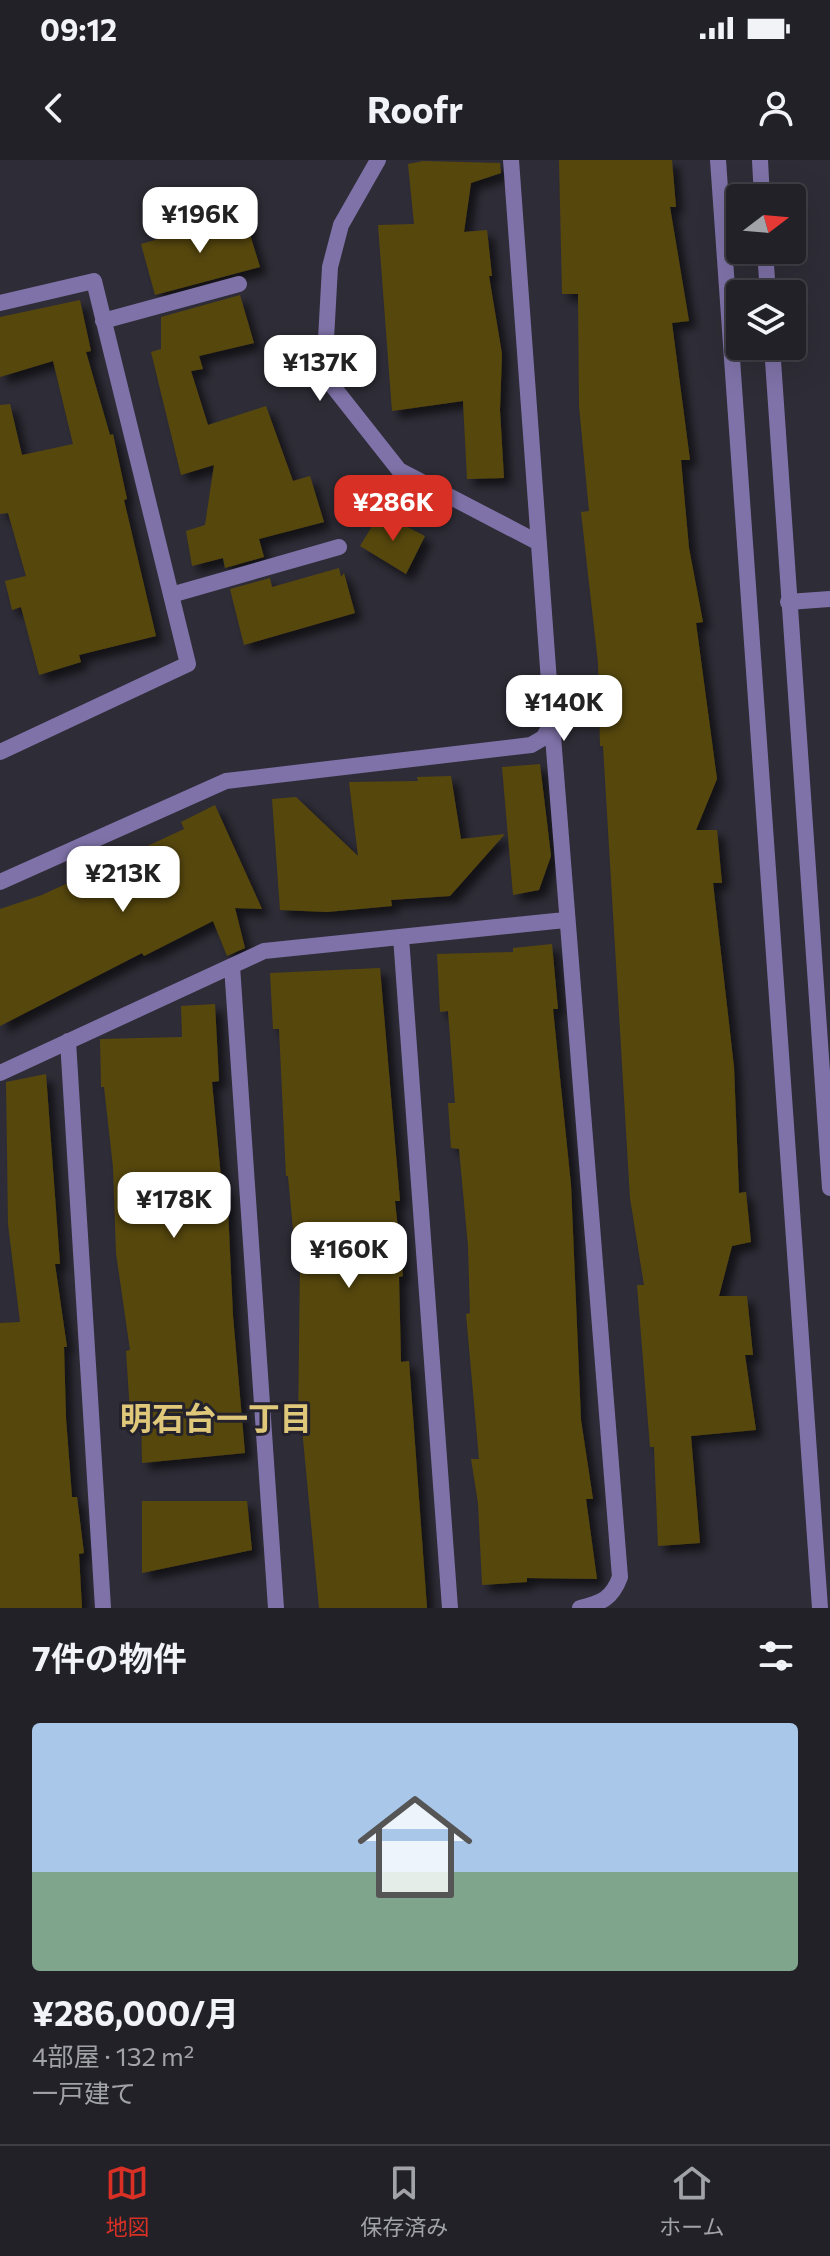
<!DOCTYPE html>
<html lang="ja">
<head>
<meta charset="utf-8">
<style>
	:root { --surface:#222128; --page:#2e2e34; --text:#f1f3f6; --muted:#a2a3a8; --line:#3f3e45; --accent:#d93025 }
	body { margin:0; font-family:Commissioner,"Noto Sans JP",sans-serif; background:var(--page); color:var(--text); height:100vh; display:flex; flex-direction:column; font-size:30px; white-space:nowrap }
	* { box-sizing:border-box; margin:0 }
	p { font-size:26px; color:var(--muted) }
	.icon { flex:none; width:44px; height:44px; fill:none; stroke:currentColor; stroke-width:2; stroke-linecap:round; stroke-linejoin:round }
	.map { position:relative; height:1448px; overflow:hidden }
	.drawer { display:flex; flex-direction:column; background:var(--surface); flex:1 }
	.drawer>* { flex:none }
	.needle { width:52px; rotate:74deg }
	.fabs { position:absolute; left:726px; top:24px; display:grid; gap:16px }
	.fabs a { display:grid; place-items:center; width:80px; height:80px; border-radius:8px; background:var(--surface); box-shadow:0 8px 32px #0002,0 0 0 2px var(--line); font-size:40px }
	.price { position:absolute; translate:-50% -68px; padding:0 18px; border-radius:16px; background:#fff; color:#222; font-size:26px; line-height:52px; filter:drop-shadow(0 2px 4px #0008) }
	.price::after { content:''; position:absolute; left:50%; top:48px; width:24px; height:18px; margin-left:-12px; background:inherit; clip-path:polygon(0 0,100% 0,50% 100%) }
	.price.on { background:var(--accent); color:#fff }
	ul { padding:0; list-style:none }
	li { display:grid; align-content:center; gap:16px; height:424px; padding:0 32px }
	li+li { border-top:2px solid var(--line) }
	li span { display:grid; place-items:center; height:248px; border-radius:8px; color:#555 }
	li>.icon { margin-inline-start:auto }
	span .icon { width:144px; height:144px; fill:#fffc; stroke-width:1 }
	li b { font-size:34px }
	h2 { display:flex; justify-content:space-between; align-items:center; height:96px; padding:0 32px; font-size:34px }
	.status { display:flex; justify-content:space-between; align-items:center; height:56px; padding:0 40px; background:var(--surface); direction:ltr }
	.status svg { height:22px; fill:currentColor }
	header { display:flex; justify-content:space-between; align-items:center; height:104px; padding:0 32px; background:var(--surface); font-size:36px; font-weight:700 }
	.tab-bar { display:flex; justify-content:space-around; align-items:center; height:112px; border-top:2px solid var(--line); background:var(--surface); font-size:22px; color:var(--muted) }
	.tab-bar a { display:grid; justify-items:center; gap:4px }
	.tab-bar .on { color:var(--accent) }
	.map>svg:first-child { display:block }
	.building { fill:#574710; filter:url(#shadow) }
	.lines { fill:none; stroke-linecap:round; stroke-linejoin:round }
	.minor { stroke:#7f72a8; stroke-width:16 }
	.tertiary { stroke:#7f72a8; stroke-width:16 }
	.labels { text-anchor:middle; stroke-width:6; stroke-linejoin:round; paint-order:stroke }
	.neighbourhood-label { font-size:32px; font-weight:bold; fill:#e0c87b; stroke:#24222c }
</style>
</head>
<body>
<div class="status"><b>09:12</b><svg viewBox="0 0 49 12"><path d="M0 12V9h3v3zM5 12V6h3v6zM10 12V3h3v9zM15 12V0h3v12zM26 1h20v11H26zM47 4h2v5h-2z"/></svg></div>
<header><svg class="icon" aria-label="back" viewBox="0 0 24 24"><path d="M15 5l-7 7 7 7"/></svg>Roofr<svg class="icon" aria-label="person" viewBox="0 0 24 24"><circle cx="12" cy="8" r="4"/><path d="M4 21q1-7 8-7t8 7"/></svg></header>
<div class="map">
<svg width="830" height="1448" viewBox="0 0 830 1448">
	<defs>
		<filter id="shadow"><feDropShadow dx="7" dy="7" stdDeviation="4" flood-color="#0009"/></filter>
	</defs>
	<rect width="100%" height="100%" fill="#2e2c36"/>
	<path class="building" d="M 559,0 L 672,0 L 676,47 L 670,47 L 689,161 L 672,163 L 690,300 L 681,300 L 689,388 L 703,462 L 696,463 L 717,619 L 696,670 L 717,670 L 722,723 L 713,723 L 734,907 L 739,1033 L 746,1032 L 751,1082 L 732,1086 L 719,1136 L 747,1136 L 753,1195 L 745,1195 L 756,1270 L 691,1276 L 700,1383 L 658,1386 L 654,1287 L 650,1287 L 637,1125 L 644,1125 L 630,1038 L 603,586 L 600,586 L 598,503 L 581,352 L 589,351 L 579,246 L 578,134 L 562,134 Z
		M 423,1 L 500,3 L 501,13 L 471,23 L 464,72 L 487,70 L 492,116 L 489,116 L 502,194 L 500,250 L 504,318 L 467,319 L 463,241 L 392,251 L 378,65 L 414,64 L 408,4 Z
		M 244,55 L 260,107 L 155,135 L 141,84 Z
		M 240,135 L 254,183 L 199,196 L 203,209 L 191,211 L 208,265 L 266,246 L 293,321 L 310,316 L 324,362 L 259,379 L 264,397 L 225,408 L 223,398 L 192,406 L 186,371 L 205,365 L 214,305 L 181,315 L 151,192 L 161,189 L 161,157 Z
		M 80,140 L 91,191 L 86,192 L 110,275 L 113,274 L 127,339 L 124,340 L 156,476 L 79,495 L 81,502 L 39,515 L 21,447 L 12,450 L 5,421 L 26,416 L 8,353 L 0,354 L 0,245 L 10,244 L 22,295 L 73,284 L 53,201 L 0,217 L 0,157 Z
		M 380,353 L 425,376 L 406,414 L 360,386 Z
		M 339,408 L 341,417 L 344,413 L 355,453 L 244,485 L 230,429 L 270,418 L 272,427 Z
		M 540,604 L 551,696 L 539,730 L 513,735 L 502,607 Z
		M 451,616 L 461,679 L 505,674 L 450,736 L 391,740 L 392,746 L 327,752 L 280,750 L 272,639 L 296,637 L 358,696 L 349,622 L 418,621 L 417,617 Z
		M 215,645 L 262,749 L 235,748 L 245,788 L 227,796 L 213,761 L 144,796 L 142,793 L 0,866 L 0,749 L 42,735 L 184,669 L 181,662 Z
		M 552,784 L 558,849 L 553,849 L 571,1025 L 581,1260 L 593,1339 L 586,1339 L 597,1419 L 527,1418 L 527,1422 L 482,1425 L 478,1343 L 471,1299 L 479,1299 L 466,1154 L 470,1153 L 468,1086 L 459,989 L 451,988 L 448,943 L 455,943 L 448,851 L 440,852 L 437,794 L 513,792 L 513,788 Z
		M 380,808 L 400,1041 L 395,1041 L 403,1116 L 399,1117 L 401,1202 L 409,1201 L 427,1448 L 319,1448 L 302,1268 L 298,1268 L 300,1101 L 296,1101 L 288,1016 L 286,1016 L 279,869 L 273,869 L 270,813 Z
		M 215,844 L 219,921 L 212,922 L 222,1028 L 227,1028 L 233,1156 L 245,1293 L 142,1303 L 141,1251 L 130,1252 L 126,1191 L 130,1190 L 116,1093 L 113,1007 L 104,927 L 101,927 L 100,879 L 182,877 L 181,846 Z
		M 46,914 L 60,1104 L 55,1104 L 67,1187 L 64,1187 L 66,1258 L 72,1337 L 77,1337 L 84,1393 L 79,1394 L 82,1448 L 0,1448 L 0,1163 L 20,1162 L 8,1064 L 6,922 Z
		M 142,1341 L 247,1341 L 252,1390 L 142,1413 Z"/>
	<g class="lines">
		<path class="minor" d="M 378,0 L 341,65 L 330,107 L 324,215 L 399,310 L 539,383
			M 0,143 L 94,121 L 188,504 L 0,592
			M 103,161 L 239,124
			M 171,435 L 339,387
			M 788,442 L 830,439
			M 552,564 L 620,1417 C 612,1439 601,1443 580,1448
			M 0,722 L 226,621 L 531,585 L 543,578 L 552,563 L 511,0
			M 401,777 L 450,1448
			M 232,806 L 276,1448
			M 68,881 L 103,1448
			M 0,913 L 264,791 L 565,760"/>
		<path class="tertiary" d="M 718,0 L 820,1448
			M 760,0 L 762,38
			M 765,90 L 768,134
			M 772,186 L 830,1028"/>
	</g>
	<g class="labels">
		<g class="neighbourhood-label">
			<text x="216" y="1270">明石台一丁目</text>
		</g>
	</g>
</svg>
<div class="fabs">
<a><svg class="needle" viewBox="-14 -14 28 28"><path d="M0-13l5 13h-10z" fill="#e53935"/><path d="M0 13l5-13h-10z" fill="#a2a3a8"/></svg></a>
<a><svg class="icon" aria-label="layers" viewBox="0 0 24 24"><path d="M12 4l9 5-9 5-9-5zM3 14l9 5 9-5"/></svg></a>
</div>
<b class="price" style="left:200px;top:95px">¥196K</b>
<b class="price" style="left:320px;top:243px">¥137K</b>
<b class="price on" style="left:393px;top:383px">¥286K</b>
<b class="price" style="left:564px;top:583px">¥140K</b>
<b class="price" style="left:123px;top:754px">¥213K</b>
<b class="price" style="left:174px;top:1080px">¥178K</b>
<b class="price" style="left:349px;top:1130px">¥160K</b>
</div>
<section class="drawer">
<h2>7件の物件<svg class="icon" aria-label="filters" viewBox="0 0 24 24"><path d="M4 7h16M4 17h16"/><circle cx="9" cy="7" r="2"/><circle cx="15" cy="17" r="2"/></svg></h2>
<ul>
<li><span style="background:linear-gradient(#a9c7e8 60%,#7fa58c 0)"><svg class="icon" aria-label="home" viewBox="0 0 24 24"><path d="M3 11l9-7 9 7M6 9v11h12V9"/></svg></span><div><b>¥286,000/月</b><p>4部屋 · 132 m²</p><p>一戸建て</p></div></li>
</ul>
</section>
<nav class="tab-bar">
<a class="on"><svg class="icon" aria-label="map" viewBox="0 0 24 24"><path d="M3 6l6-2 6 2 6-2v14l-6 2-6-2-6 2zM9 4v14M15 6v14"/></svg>地図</a>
<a><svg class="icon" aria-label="saved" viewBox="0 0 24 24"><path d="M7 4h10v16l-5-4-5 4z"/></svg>保存済み</a>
<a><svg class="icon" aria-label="home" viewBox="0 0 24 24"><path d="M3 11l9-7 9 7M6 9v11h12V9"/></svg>ホーム</a>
</nav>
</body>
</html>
